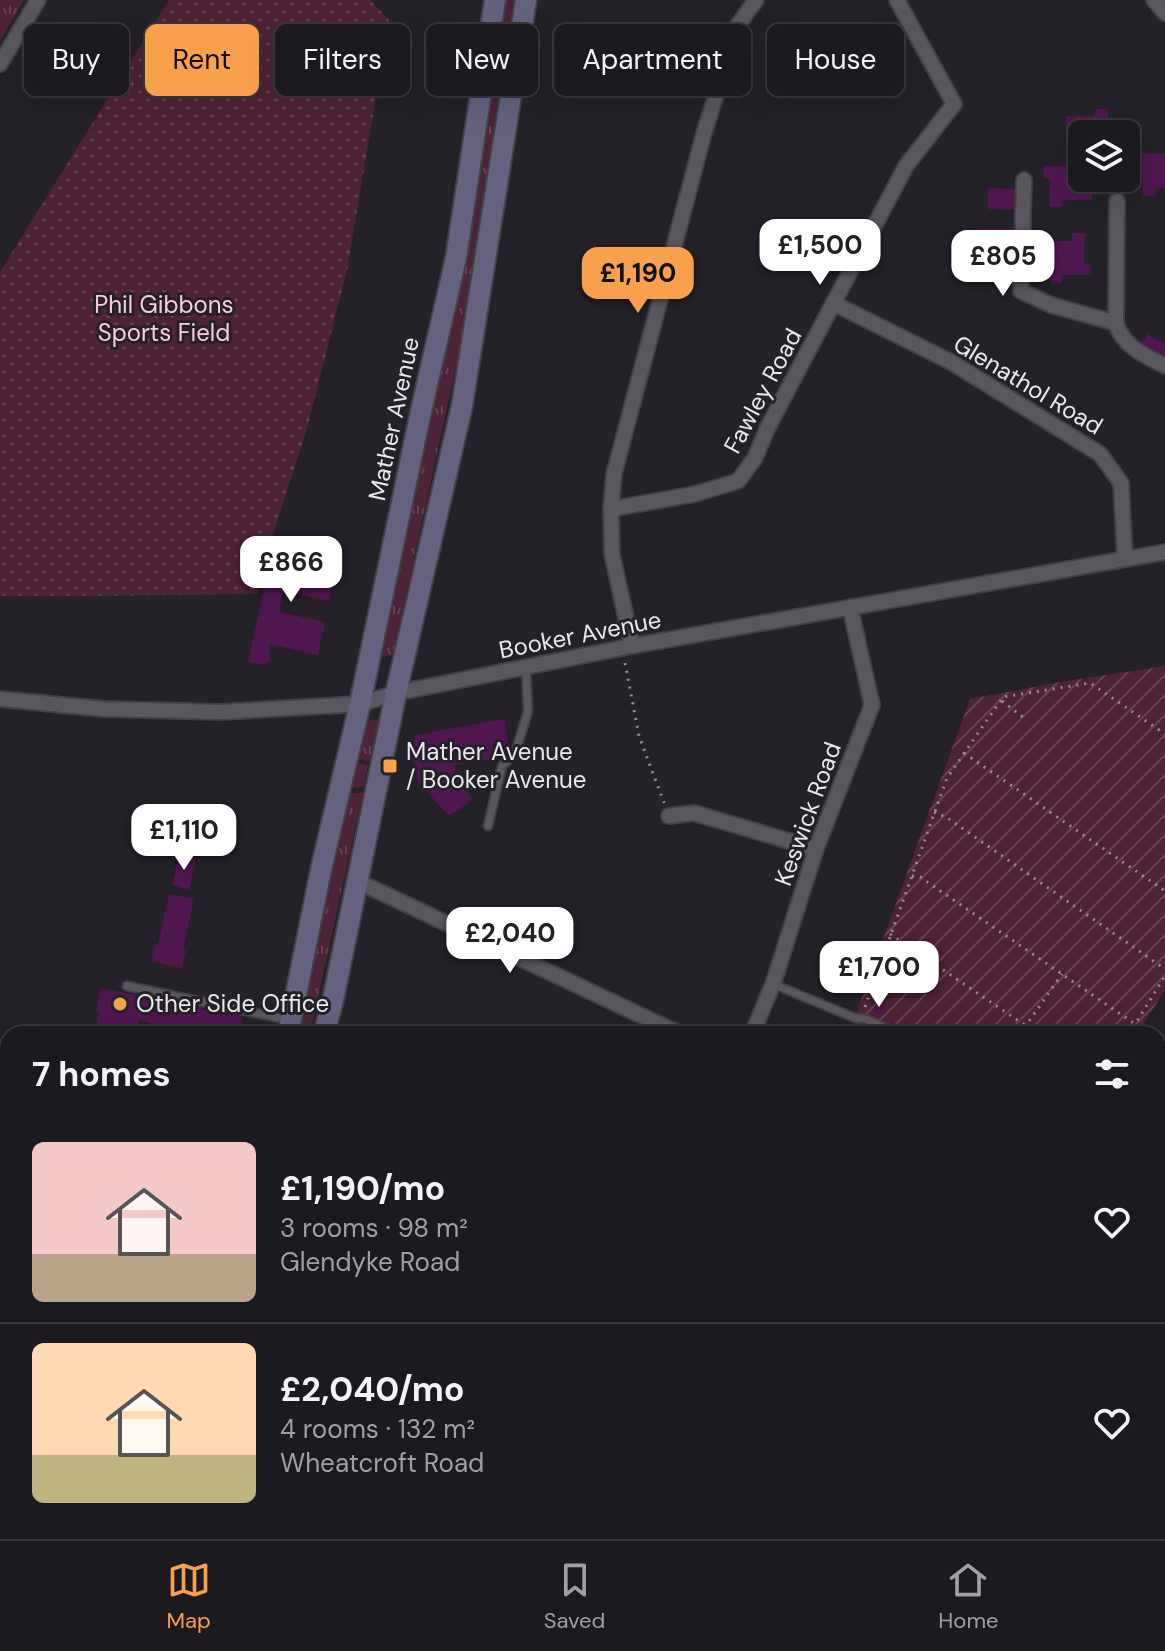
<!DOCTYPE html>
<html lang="en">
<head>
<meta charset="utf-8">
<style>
	:root { --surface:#1c191f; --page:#252228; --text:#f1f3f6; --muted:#a0a0a4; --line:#3a383d; --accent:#f9a04d }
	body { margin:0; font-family:"DM Sans",sans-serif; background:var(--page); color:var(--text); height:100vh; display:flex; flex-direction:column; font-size:30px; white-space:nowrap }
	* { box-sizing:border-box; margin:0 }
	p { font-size:26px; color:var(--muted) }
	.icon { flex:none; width:44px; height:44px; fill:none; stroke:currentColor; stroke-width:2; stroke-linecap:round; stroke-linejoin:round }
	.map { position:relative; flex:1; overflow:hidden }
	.details { position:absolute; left:0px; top:1026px; width:1166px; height:514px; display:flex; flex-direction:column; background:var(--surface); border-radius:24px 24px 0 0; box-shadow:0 8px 32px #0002,0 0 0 2px var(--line) }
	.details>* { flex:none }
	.hud { position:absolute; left:24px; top:24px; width:1118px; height:72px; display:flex; gap:16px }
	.tools { position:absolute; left:1068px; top:120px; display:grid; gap:16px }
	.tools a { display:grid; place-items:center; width:72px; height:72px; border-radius:12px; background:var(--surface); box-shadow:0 8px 32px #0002,0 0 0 2px var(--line); font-size:40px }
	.price { position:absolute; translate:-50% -68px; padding:0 18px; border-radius:16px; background:#fff; color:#222; font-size:26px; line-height:52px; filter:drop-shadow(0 2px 4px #0008) }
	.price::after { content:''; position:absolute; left:50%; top:48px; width:24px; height:18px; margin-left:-12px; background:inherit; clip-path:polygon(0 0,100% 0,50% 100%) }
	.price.on { background:var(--accent); color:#111 }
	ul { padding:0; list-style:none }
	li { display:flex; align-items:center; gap:24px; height:200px; padding:0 32px }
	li+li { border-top:2px solid var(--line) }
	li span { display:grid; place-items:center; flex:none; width:224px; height:160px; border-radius:12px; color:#555 }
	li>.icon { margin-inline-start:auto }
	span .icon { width:96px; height:96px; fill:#fffc; stroke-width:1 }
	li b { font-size:34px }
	h2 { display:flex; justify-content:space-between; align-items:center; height:96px; padding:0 32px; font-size:34px }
	.tag { padding:0 28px; border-radius:12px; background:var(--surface); box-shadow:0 8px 32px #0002,0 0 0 2px var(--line); font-size:28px; line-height:72px }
	.tag.on { background:var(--accent); color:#111 }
	.dock { display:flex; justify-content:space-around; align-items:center; height:112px; border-top:2px solid var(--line); background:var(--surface); font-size:22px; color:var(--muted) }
	.dock a { display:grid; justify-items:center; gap:4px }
	.dock .on { color:var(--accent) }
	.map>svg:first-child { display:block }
	.grass { fill:url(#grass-tufts) }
	.forest { fill:url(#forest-crowns) }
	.park { fill:url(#park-dots) }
	.garden { fill:url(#garden-furrows) }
	.building { fill:#50164f }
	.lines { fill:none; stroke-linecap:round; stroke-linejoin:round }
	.lane-casing { stroke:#434047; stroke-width:11 }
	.street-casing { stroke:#434047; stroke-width:18 }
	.secondary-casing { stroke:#434047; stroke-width:24 }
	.path { stroke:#918e94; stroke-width:3; stroke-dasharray:2 6; stroke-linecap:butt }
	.lane { stroke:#5a575f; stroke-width:7 }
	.street { stroke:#5a575f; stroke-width:14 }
	.secondary { stroke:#64627e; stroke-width:20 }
	.poi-dot { fill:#f9a04d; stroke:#252129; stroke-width:3 }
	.labels { text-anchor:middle; stroke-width:6; stroke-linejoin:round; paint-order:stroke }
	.park-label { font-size:24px; fill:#f9cbde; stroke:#252129 }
	.street-label { font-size:24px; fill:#eae7ed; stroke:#252129 }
	.poi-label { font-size:24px; fill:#eae7ed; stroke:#252129; text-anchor:start }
</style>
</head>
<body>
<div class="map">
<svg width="1165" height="1539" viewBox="0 0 1165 1539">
	<defs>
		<pattern id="grass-tufts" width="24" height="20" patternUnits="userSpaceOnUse" patternTransform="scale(2)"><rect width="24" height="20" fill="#4e2237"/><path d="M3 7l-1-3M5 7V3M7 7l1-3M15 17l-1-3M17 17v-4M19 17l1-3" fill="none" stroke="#684254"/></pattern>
		<pattern id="forest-crowns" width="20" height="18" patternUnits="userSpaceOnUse" patternTransform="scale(2)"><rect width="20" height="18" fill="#86395f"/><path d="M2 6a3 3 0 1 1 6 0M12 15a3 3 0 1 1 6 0" fill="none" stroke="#975676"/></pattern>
		<pattern id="park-dots" width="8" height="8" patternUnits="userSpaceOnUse" patternTransform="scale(2)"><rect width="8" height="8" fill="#4e2237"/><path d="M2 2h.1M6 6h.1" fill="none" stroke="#684254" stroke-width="1.8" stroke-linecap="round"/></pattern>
		<pattern id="garden-furrows" width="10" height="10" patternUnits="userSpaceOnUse" patternTransform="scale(2)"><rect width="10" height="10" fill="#4e2237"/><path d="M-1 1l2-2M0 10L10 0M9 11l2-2" fill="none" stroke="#684254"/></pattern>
	</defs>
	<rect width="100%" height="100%" fill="#252129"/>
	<path class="grass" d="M 0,0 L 24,0 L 0,41 Z
		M 499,0 L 518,0 L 469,307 L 393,655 L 373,659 Z
		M 379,719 L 370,761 L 351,758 L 359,721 Z
		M 351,762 L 368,765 L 364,787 L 345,788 Z
		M 345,793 L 363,793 L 310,1034 L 291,1034 Z
		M 1165,1125 L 1165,1539 L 1158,1532 L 1158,1132 Z"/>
	<path class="forest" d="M 1165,1097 L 1165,1234 L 1158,1234 L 1158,1099 Z
		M 1158,1491 L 1165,1498 L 1165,1539 L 1030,1539 L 1029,1532 L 1158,1532 Z"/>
	<path class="park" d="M 169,0 L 370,0 L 389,20 L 347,270 L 306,432 L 269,547 L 258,594 L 84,596 L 0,596 L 0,272 Z"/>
	<path class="garden" d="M 1165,666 L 1165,990 L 1137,1034 L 881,1034 L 853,1022 L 970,699 L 1060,682 Z"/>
	<path class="building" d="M 1095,109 L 1108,109 L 1108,134 L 1082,134 L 1082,178 L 1086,178 L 1086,187 L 1092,187 L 1092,200 L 1062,200 L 1062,207 L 1050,207 L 1050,178 L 1043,178 L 1044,166 L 1073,166 L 1073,128 L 1066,128 L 1066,116 L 1095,116 Z
		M 1136,153 L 1165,154 L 1165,188 L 1156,188 L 1156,196 L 1143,196 L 1143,166 L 1136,166 Z
		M 988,188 L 1021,189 L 1020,210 L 988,209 Z
		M 978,228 L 1020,228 L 1020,249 L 977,249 Z
		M 1072,233 L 1085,233 L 1084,264 L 1091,264 L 1091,275 L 1062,275 L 1062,283 L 1050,283 L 1050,254 L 1042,254 L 1042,241 L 1072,241 Z
		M 983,265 L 1019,266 L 1018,275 L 983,274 Z
		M 1147,334 L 1165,344 L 1165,356 L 1142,344 Z
		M 273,547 L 338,561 L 329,601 L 284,591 L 279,612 L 325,622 L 318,655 L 269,644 L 270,661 L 262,665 L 248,662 Z
		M 504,719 L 510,755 L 453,766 L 472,800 L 457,811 L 448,815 L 418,782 L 412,754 L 415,735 Z
		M 187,819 L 204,823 L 198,853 L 180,849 Z
		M 179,855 L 196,859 L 189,890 L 172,885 Z
		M 169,894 L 194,899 L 183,950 L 186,950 L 182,968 L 151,961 L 155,944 L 158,945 Z
		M 148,986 L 171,991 L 169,1002 L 175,1003 L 178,993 L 203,998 L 201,1009 L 224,1014 L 226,1003 L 244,1008 L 240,1034 L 194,1033 L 194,1034 L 169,1034 L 170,1028 L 139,1020 L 136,1034 L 94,1034 L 99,1012 L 96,1011 L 101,988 L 144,997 L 146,996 Z
		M 876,1003 L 885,1006 L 881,1015 L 873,1012 Z
		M 0,1320 L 8,1324 L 8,1343 L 0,1340 Z
		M 0,1456 L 8,1459 L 8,1492 L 1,1517 Z"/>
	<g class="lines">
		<g class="lane-casing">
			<path id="lane" d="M 488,826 L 502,766 L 515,754 L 528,711 L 526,667
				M 773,984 L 855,1018 L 866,1019 L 898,1034
				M 127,986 L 289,1020"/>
		</g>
		<g class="street-casing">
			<path id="street" d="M 1154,0 L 1165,13
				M 0,64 L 38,0
				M 1024,180 L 1021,291 L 1051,305 L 1116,323
				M 1117,201 L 1116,323 C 1123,347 1144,355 1165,366
				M 833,303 L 951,362 L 1100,454 L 1121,483 L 1125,559
				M 611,509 L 695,494 L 738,481 L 755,458 L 768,427 L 906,166 L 954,104 L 897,0
				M 632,646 L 612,554 L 611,509 L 614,474 L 704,133 L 738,25 L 756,0
				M 0,699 L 104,709 L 221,712 L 360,704 L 396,693 L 632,646 L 1165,552
				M 669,816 L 694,813 L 816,849
				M 357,881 L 680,1034
				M 752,1034 L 773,984 L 816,849 L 872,705 L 850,607
				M 1158,1132 L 1165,1125
				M 0,1373 L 8,1376
				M 814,1532 L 815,1539
				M 1029,1532 L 1030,1539
				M 418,1539 L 420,1532
				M 608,1539 L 610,1532"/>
		</g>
		<g class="secondary-casing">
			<path id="secondary" d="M 288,1034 L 322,865 L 360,704 L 421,411 L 456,258 L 495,0
				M 324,1034 L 333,1000 L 396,693 L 462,406 L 526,0
				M 173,1539 L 175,1532
				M 207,1539 L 208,1532"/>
		</g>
		<path class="path" d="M 625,663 L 639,736 L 665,805
			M 1002,701 L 1024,718
			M 964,753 L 1165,891
			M 934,812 L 946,817 L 1165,969
			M 912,876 L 920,877 L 1135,1024
			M 890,934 L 1038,1034
			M 865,1007 L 947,778 L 1003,697 L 1090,683 L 1165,734
			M 1020,1034 L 1062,974
			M 1129,1034 L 1165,976"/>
		<use href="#lane" class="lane"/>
		<use href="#street" class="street"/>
		<use href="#secondary" class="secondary"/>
	</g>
	<g class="poi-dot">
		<rect x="382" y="758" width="16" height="16" rx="4"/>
		<circle cx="120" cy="1004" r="8"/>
	</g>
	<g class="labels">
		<g class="park-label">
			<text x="164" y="313">Phil Gibbons<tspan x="164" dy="28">Sports Field</tspan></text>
		</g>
		<g class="street-label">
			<text transform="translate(1028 385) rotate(31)" y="8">Glenathol Road</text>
			<text transform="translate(763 391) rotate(-62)" y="8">Fawley Road</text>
			<text transform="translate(394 419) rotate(-78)" y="8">Mather Avenue</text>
			<text transform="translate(580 635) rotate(-11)" y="8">Booker Avenue</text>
			<text transform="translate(808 814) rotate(-70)" y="8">Keswick Road</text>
		</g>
		<g class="poi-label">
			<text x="406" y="760">Mather Avenue<tspan x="406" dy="28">/ Booker Avenue</tspan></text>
			<text x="136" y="1012">Other Side Office</text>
		</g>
	</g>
</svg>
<div class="tools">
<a><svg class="icon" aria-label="layers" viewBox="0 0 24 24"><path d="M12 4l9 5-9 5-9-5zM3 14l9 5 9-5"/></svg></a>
</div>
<b class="price" style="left:820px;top:287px">£1,500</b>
<b class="price" style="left:1003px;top:298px">£805</b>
<b class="price on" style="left:638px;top:315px">£1,190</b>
<b class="price" style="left:291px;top:604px">£866</b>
<b class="price" style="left:184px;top:872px">£1,110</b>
<b class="price" style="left:510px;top:975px">£2,040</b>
<b class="price" style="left:879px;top:1009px">£1,700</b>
<div class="hud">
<a class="tag">Buy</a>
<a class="tag on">Rent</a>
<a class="tag">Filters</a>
<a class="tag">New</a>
<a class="tag">Apartment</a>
<a class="tag">House</a>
</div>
<section class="details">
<h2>7 homes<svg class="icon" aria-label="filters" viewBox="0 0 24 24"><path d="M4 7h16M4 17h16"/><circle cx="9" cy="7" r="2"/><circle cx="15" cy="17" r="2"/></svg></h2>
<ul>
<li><span style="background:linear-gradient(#f6c9c9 70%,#b9a48a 0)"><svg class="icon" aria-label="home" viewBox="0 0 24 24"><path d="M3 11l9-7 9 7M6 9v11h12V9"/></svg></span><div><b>£1,190/mo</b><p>3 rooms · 98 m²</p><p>Glendyke Road</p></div><svg class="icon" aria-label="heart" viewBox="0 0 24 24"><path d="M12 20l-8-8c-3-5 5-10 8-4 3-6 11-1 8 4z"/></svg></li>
<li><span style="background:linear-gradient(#ffd9b3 70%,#c2b280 0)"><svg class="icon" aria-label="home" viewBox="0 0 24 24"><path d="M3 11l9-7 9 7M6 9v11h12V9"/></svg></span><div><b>£2,040/mo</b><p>4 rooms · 132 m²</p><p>Wheatcroft Road</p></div><svg class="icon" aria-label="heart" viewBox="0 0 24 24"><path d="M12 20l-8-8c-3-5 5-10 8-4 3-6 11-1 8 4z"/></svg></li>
</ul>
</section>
</div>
<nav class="dock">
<a class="on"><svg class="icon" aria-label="map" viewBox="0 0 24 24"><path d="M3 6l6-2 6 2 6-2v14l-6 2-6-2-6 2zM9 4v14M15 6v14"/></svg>Map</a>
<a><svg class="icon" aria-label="saved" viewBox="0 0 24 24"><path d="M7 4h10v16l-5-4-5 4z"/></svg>Saved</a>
<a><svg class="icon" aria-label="home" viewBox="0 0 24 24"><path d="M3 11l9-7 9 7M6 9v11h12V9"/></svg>Home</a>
</nav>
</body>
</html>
